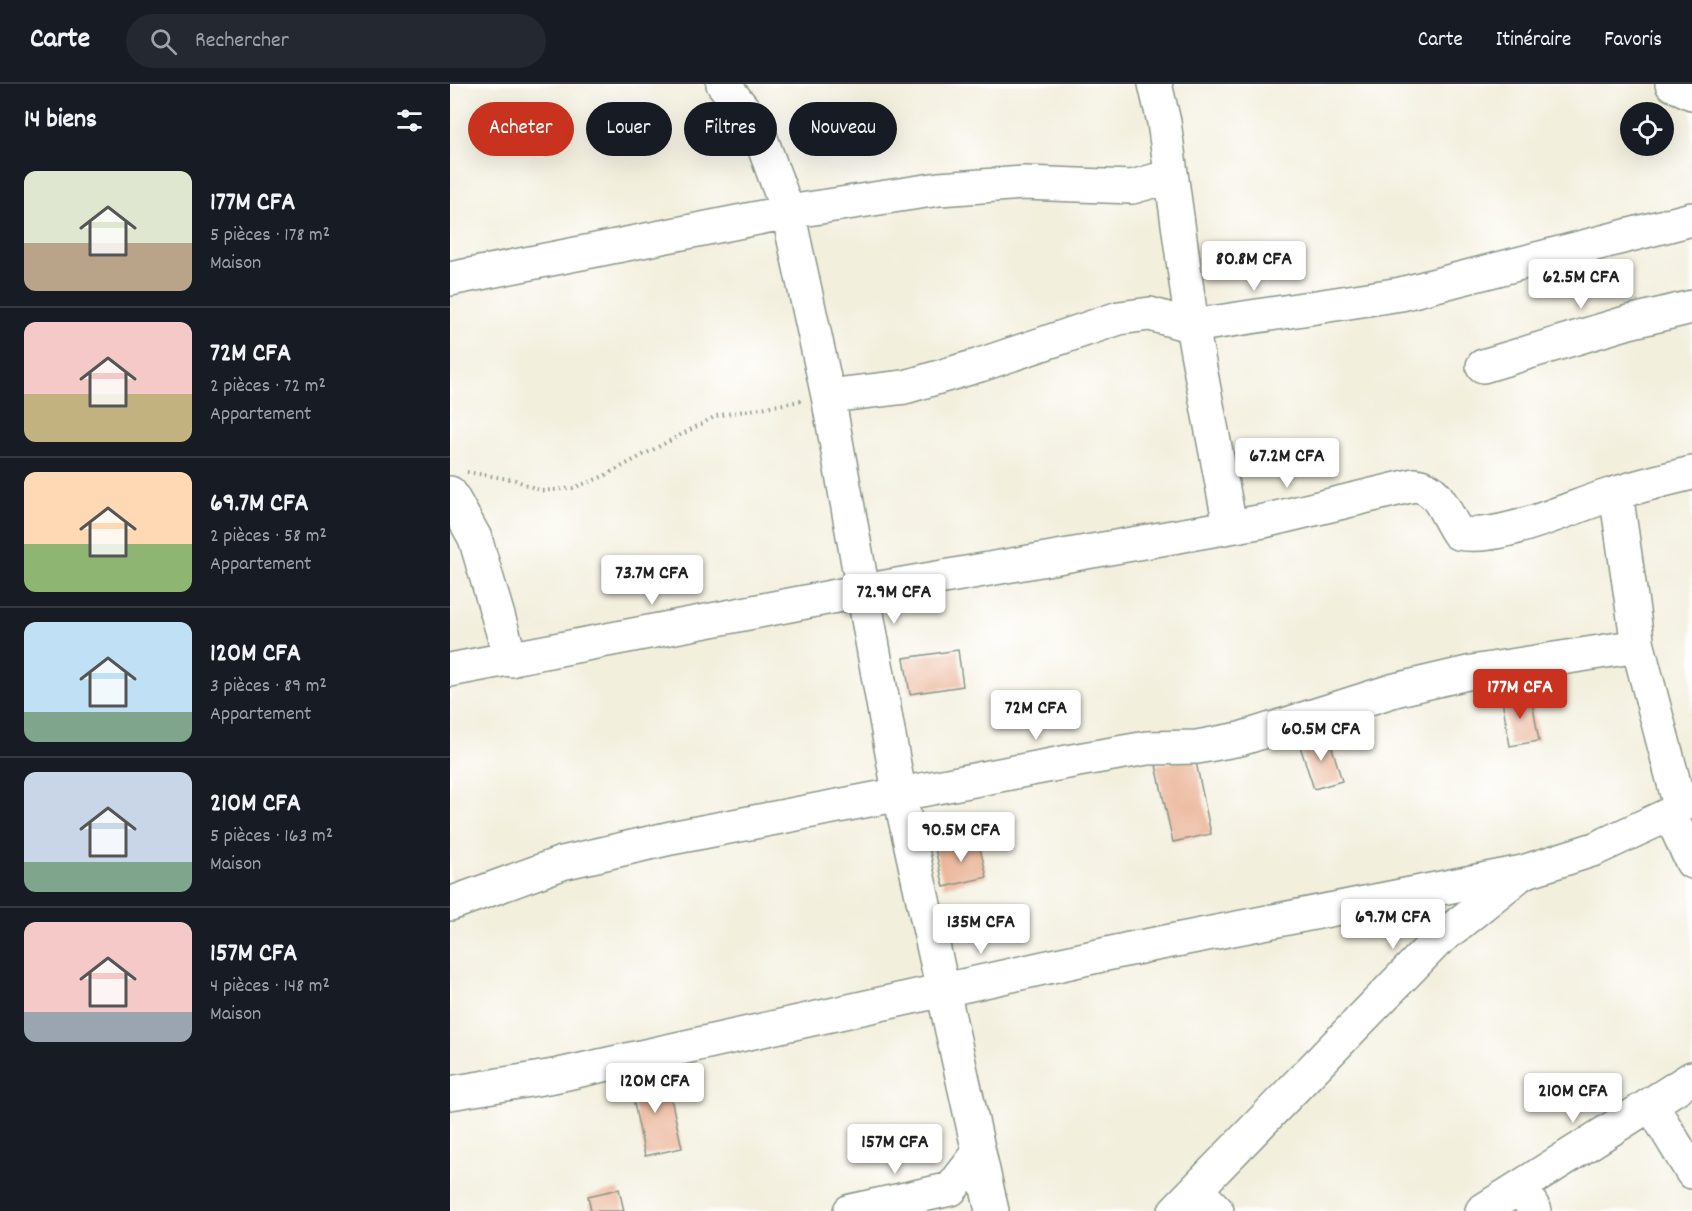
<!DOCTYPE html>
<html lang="fr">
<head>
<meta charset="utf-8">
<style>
	:root { --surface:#171b24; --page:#242831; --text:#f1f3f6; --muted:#9ea1a6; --line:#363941; --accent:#c8321e }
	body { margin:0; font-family:Dekko,sans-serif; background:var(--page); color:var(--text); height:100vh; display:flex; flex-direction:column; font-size:22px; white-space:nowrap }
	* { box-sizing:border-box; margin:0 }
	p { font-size:20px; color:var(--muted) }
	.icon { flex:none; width:33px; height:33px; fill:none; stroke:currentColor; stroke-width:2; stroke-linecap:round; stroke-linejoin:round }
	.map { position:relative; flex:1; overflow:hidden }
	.sheet { display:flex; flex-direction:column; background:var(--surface); width:450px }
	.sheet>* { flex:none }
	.hud { position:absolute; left:18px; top:18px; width:570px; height:54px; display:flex; gap:12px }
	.controls { position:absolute; left:1170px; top:18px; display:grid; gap:12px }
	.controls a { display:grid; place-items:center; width:54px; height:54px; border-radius:50%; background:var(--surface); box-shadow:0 6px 24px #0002; font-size:30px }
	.price { position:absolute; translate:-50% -51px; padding:0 14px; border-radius:6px; background:#fff; color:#222; font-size:20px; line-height:39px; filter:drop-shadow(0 2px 3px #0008) }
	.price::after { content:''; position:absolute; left:50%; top:36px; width:18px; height:14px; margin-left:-9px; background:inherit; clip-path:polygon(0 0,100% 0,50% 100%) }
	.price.selected { background:var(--accent); color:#fff }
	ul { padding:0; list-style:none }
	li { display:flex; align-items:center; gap:18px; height:150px; padding:0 24px }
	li+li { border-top:2px solid var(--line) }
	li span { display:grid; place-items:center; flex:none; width:168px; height:120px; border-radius:12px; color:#555 }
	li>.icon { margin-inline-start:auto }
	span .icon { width:72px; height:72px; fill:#fffc; stroke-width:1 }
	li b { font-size:26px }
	h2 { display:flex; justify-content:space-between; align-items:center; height:72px; padding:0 24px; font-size:26px }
	.chip { padding:0 21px; border-radius:27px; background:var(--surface); box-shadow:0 6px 24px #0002; font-size:21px; line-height:54px }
	.chip.selected { background:var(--accent); color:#fff }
	header { display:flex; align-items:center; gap:36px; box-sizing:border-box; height:84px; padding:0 30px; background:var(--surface); border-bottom:2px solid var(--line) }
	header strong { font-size:28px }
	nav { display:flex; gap:33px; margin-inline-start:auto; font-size:21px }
	.search { width:420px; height:54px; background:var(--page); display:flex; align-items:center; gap:15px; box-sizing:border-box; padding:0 21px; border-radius:33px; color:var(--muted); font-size:22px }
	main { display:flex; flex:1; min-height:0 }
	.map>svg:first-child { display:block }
	.building { fill:#e9af90 }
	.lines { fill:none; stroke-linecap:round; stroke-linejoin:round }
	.minor-casing { stroke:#899688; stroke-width:36 }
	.path { stroke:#899688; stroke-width:4; stroke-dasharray:1.5 4.5; stroke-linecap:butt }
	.minor { stroke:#fff; stroke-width:33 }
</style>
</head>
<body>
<header>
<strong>Carte</strong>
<div class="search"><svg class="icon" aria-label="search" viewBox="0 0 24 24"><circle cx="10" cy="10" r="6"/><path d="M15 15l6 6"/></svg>Rechercher</div>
<nav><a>Carte</a><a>Itinéraire</a><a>Favoris</a></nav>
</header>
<main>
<section class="sheet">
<h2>14 biens<svg class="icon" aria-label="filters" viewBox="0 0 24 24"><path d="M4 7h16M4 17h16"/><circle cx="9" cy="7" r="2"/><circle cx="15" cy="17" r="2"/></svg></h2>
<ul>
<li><span style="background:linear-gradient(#dfe7d0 60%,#b9a48a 0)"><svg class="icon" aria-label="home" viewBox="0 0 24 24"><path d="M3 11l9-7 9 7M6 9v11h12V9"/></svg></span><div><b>177M CFA</b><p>5 pièces · 178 m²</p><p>Maison</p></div></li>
<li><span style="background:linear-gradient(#f6c9c9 60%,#c2b280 0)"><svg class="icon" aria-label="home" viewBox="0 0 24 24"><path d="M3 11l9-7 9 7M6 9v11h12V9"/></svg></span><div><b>72M CFA</b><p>2 pièces · 72 m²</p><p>Appartement</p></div></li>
<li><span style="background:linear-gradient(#ffd9b3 60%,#8fb573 0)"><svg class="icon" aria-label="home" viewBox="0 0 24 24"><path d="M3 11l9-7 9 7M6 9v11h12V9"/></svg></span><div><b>69.7M CFA</b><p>2 pièces · 58 m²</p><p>Appartement</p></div></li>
<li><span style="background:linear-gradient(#bfe0f5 75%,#7fa58c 0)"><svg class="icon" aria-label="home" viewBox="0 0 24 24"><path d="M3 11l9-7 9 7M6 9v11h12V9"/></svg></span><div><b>120M CFA</b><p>3 pièces · 89 m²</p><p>Appartement</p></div></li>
<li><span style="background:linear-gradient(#c9d6e8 75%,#7fa58c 0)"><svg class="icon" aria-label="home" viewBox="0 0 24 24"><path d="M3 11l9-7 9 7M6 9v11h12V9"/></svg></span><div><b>210M CFA</b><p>5 pièces · 163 m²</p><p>Maison</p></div></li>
<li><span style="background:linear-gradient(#f6c9c9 75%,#9aa5b1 0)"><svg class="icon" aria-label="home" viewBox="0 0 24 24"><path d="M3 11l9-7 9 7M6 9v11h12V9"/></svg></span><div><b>157M CFA</b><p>4 pièces · 148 m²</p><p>Maison</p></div></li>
</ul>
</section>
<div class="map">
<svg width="1242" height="1127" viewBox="0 0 1242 1127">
	<rect width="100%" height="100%" fill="#fff"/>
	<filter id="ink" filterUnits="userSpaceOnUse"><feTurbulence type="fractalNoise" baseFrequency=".0167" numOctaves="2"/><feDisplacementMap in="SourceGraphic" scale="12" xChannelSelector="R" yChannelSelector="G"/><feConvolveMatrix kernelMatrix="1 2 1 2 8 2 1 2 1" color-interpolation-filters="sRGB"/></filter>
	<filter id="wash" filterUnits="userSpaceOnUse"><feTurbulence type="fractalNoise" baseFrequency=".008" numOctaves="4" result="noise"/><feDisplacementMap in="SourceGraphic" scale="24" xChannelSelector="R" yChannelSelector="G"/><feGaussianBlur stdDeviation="1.35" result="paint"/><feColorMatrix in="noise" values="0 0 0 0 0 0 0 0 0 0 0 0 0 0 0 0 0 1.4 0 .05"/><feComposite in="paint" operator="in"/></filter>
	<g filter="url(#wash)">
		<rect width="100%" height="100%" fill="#f3efdd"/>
		<g id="blocks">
			<path class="building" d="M 508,566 L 513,602 L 460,610 L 454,574 Z
				M 1081,611 L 1089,657 L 1060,662 L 1052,616 Z
				M 878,650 L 892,697 L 864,705 L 849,659 Z
				M 745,673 L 761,750 L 723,758 L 706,681 Z
				M 528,756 L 537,793 L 494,803 L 485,765 Z
				M 215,987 L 232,1064 L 195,1072 L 179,995 Z
				M 169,1105 L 174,1127 L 141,1127 L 138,1112 Z"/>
		</g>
	</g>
	<g filter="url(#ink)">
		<use href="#blocks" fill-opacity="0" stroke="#899688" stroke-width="1.5"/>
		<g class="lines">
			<g class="minor-casing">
				<path id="minor" d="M 273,0 L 306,41 L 338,128 L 378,312 L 449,708 L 542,1127
					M 705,0 L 714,38 L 742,242 L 780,442
					M 1222,0 L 1242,9
					M 0,195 L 338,128 L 489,105 L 574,99 L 682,103 L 721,92
					M 1033,282 L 1179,238 L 1242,223
					M 378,312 L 455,303 L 530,281 L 669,234 L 700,230 L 742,242 L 951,210 L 1242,135
					M 0,409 L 25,454 L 61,576
					M 1166,409 L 1188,562 L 1230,722
					M 0,586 L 413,507 L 814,437 L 964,401 C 990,403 994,429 1008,449 C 1051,458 1124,421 1167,409 C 1192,401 1217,395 1242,389
					M 1220,730 L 1242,778
					M 0,820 L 112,779 L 221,754 L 628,676 L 697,664 L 747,663 L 790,655 L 945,606 L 1022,588 L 1188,562
					M 0,1009 L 104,992 L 675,866 L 1073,788
					M 1202,1022 L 1242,1088
					M 1071,1103 L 1085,1127
					M 747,1106 L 767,1127
					M 400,1127 L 501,1105 L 528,1070
					M 725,1127 L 986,858 L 1073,788 L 1145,765 L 1220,730 L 1242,714
					M 1032,1127 L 1242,994"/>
			</g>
			<path class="path" d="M 17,388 L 65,396 L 91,407 L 123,404 L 152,393 L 266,332 L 351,317"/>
			<use href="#minor" class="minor"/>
		</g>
	</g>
</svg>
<div class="controls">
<a><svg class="icon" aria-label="locate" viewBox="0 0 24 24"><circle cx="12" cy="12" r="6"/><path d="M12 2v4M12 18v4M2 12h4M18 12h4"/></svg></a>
</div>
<b class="price" style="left:804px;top:208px">80.8M CFA</b>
<b class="price" style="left:1131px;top:226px">62.5M CFA</b>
<b class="price" style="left:837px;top:405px">67.2M CFA</b>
<b class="price" style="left:202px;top:522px">73.7M CFA</b>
<b class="price" style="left:444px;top:541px">72.9M CFA</b>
<b class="price selected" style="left:1070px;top:636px">177M CFA</b>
<b class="price" style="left:586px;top:657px">72M CFA</b>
<b class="price" style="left:871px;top:678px">60.5M CFA</b>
<b class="price" style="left:511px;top:779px">90.5M CFA</b>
<b class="price" style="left:943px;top:866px">69.7M CFA</b>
<b class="price" style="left:531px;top:871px">135M CFA</b>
<b class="price" style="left:205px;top:1030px">120M CFA</b>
<b class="price" style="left:1123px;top:1040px">210M CFA</b>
<b class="price" style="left:445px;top:1091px">157M CFA</b>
<div class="hud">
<a class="chip selected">Acheter</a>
<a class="chip">Louer</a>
<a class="chip">Filtres</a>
<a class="chip">Nouveau</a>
</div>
</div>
</main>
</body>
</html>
